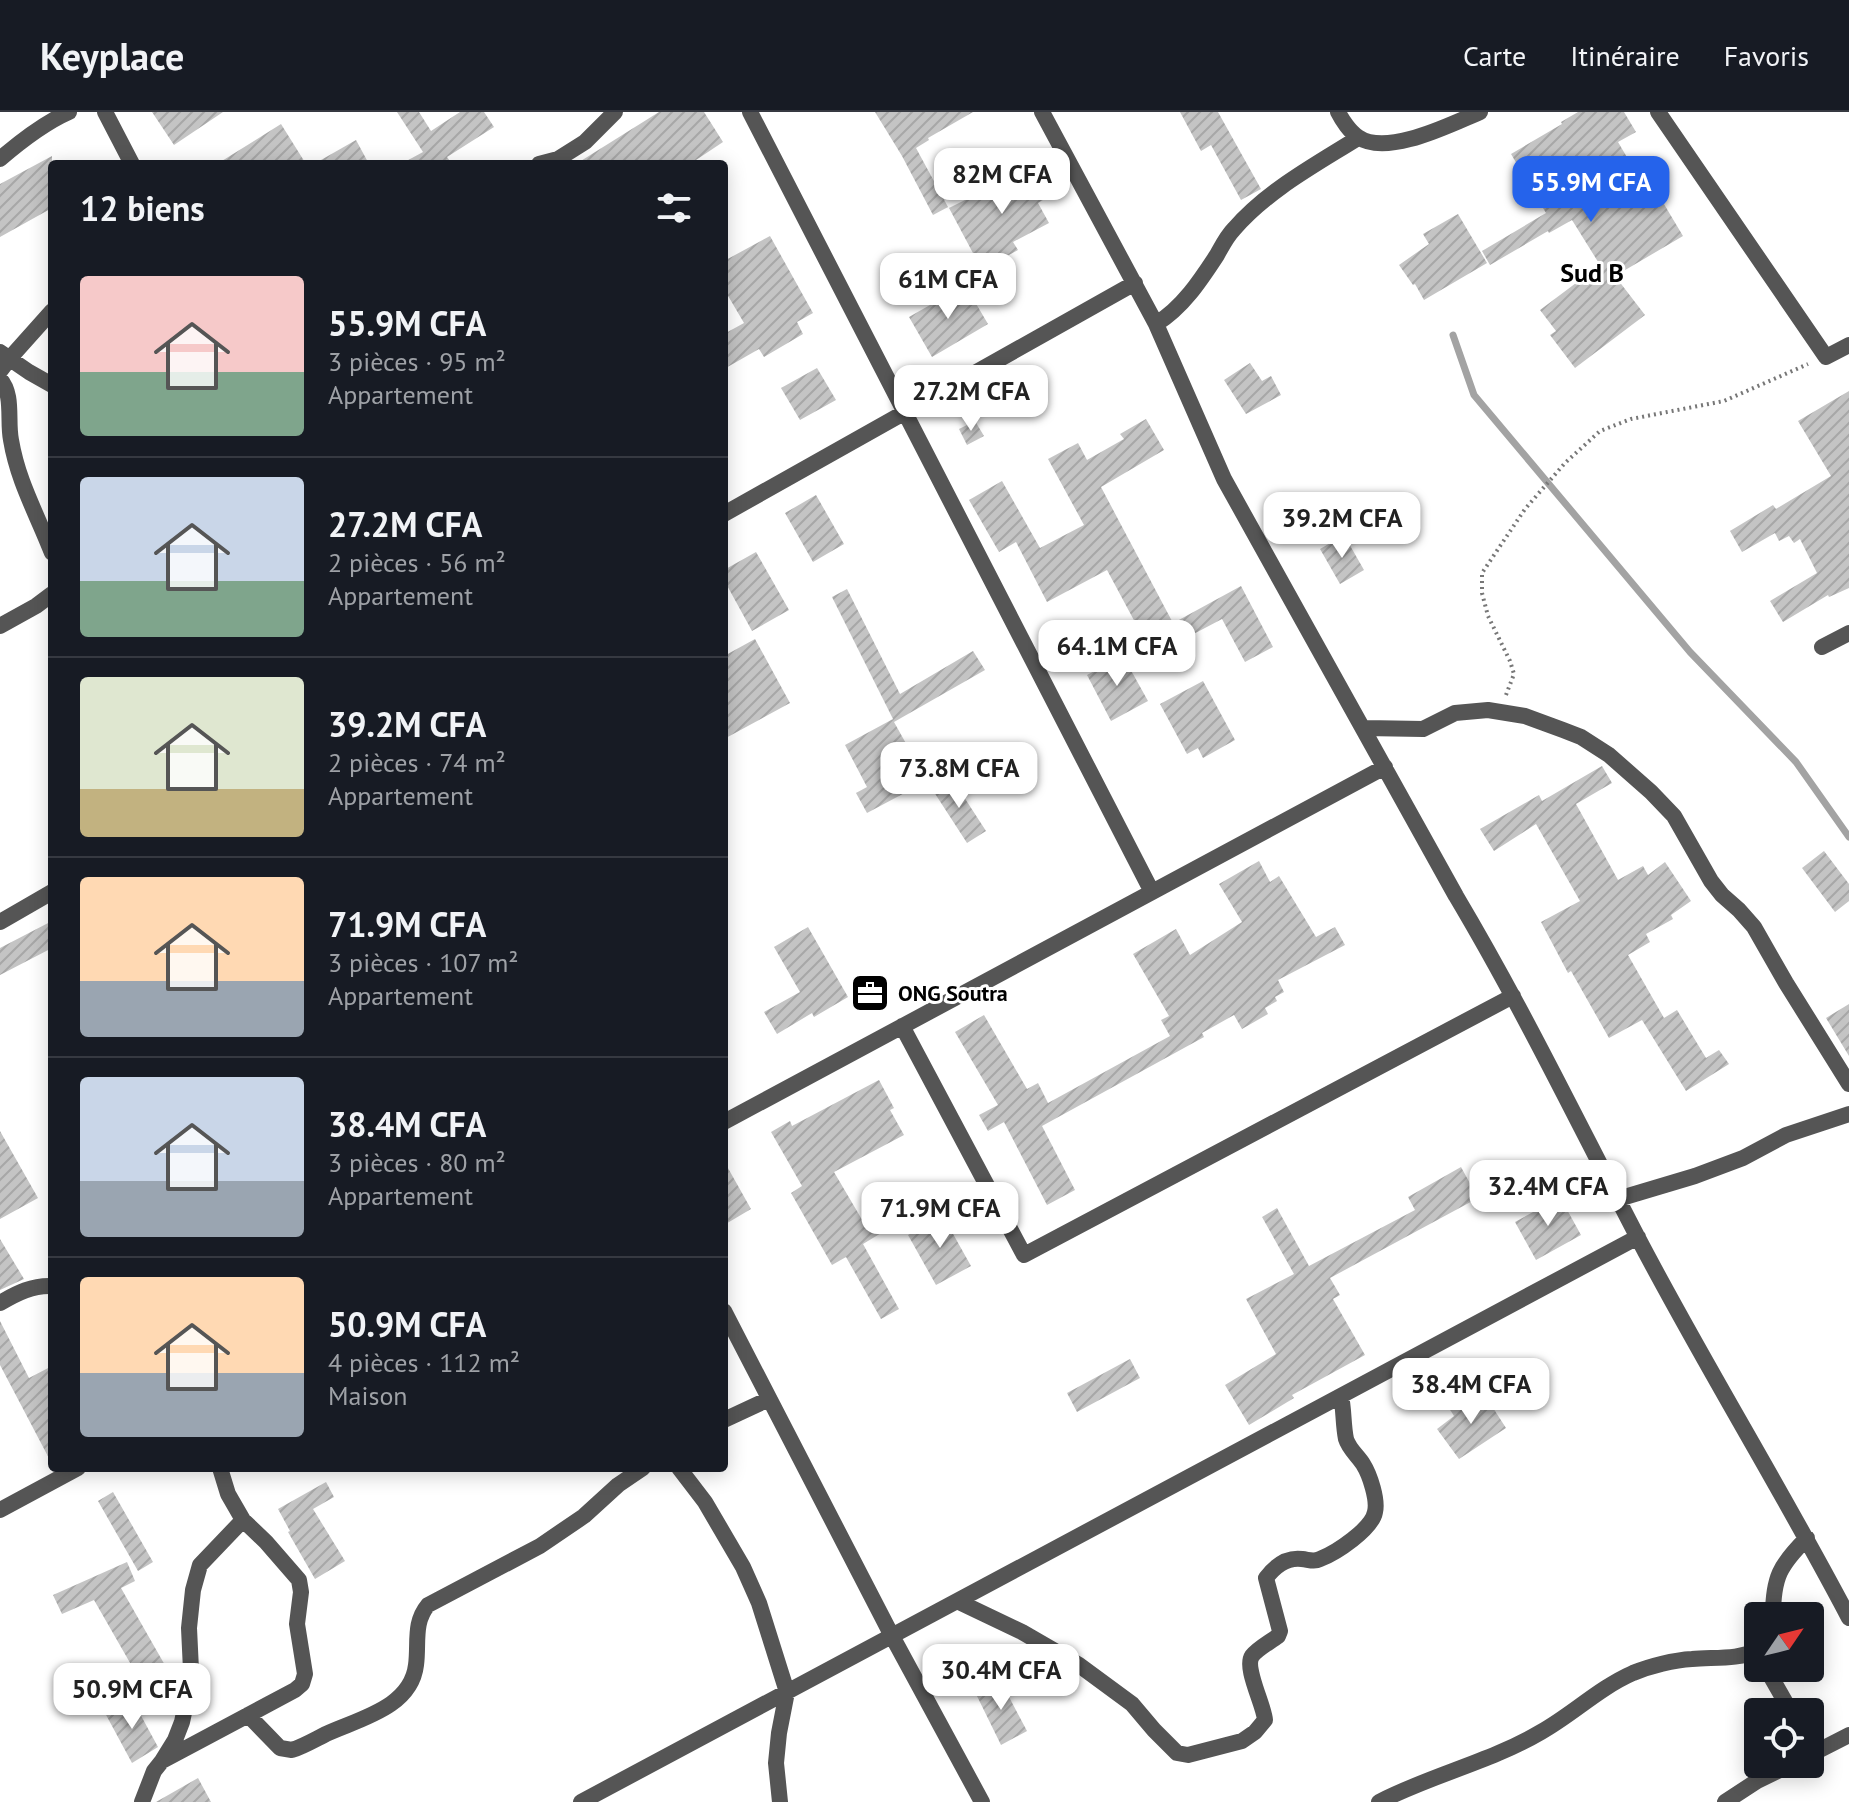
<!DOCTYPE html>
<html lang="fr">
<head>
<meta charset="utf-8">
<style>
	:root { --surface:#171b24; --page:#242831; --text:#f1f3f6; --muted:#9ea1a6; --line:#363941; --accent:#2563eb }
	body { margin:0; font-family:"PT Sans",sans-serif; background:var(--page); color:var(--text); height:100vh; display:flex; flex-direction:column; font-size:30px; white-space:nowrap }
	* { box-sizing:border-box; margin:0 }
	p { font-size:26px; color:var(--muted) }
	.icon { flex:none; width:44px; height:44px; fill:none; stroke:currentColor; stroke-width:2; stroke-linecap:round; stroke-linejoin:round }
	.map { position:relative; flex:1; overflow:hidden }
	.drawer { position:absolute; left:48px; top:48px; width:680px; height:1312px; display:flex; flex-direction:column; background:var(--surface); border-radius:8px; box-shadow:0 4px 20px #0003 }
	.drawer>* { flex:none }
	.needle { width:52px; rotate:55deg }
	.controls { position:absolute; left:1744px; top:1490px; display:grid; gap:16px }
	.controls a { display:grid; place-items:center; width:80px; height:80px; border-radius:8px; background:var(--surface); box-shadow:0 4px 20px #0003; font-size:40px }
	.price { position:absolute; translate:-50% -68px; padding:0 18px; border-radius:16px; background:#fff; color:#222; font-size:26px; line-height:52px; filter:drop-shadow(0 2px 4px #0008) }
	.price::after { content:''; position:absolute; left:50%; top:48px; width:24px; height:18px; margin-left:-12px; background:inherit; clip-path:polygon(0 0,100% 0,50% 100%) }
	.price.current { background:var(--accent); color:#fff }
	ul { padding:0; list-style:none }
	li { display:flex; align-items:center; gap:24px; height:200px; padding:0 32px }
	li+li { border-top:2px solid var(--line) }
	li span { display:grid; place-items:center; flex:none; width:224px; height:160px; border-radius:8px; color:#555 }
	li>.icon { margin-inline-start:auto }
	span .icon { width:96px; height:96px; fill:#fffc; stroke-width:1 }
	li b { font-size:34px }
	h2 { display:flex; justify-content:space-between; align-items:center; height:96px; padding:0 32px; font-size:34px }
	header { display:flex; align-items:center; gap:48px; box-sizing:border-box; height:112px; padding:0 40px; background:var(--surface); border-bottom:2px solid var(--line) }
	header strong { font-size:38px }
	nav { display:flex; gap:44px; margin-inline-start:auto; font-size:28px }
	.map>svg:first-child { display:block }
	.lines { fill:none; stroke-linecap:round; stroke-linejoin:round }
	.stream { stroke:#a3a3a3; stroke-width:7 }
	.building { fill:url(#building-hatch) }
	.path { stroke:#777; stroke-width:4; stroke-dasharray:2 4; stroke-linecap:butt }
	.street { stroke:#555; stroke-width:16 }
	.labels { text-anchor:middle; stroke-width:6; stroke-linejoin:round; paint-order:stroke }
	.poi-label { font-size:22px; font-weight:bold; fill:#000; stroke:#fff; text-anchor:start }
	.quarter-label { font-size:26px; font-weight:bold; fill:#000; stroke:#fff }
</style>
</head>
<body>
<header>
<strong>Keyplace</strong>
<nav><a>Carte</a><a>Itinéraire</a><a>Favoris</a></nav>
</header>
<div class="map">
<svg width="1849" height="1690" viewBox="0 0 1849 1690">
	<defs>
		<pattern id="building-hatch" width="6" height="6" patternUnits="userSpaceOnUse" patternTransform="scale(2)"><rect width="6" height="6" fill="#c4c4c4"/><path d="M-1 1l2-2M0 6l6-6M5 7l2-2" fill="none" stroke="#a7a7a7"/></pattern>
	</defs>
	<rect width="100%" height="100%" fill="#fff"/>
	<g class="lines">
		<path class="stream" d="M 1453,223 L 1474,283 L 1690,540 L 1796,650 L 1849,725"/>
	</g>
	<path class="building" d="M 152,0 L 223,0 L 174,33 Z
		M 397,0 L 419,0 L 431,19 L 460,0 L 484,0 L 494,15 L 447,45 L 452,52 L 401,52 L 423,40 Z
		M 659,0 L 704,0 L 723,30 L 690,52 L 576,52 Z
		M 875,0 L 973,0 L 928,26 L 929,28 L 916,36 L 948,95 L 933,103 L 902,44 Z
		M 1180,0 L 1218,0 L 1261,77 L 1241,88 L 1211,33 L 1201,39 Z
		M 1578,0 L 1624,0 L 1636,20 L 1618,30 L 1648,81 L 1655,77 L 1683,124 L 1615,164 L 1645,203 L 1575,256 L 1550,223 L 1556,219 L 1540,198 L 1600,153 L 1572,108 L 1549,121 L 1548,119 L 1490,153 L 1482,139 L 1546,101 L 1511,42 L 1562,12 L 1561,10 Z
		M 281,12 L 306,52 L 217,52 Z
		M 356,28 L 369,52 L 314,52 Z
		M 52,44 L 52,96 L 0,125 L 0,72 Z
		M 1035,53 L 1051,83 L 1038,91 L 1049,111 L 1013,130 L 1018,138 L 982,158 L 949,96 Z
		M 1458,102 L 1487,151 L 1424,188 L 1415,172 L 1413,173 L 1399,153 L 1429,132 L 1423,122 Z
		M 770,124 L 813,201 L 797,210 L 803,222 L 764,245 L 759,237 L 724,257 L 724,222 L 744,211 L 724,177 L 724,149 Z
		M 965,173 L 988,212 L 932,245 L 909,205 Z
		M 1250,251 L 1262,269 L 1271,264 L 1281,283 L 1246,302 L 1224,268 Z
		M 817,256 L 836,288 L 800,308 L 781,276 Z
		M 1849,279 L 1849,476 L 1829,485 L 1828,483 L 1783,510 L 1770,489 L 1817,461 L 1800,427 L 1794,431 L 1789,424 L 1779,429 L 1775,421 L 1742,440 L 1730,419 L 1773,393 L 1776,397 L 1831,364 L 1798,309 Z
		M 1146,307 L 1164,338 L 1101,375 L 1173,511 L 1144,527 L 1107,458 L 1047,490 L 1016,430 L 999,440 L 969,388 L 1002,369 L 1040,436 L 1084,413 L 1048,347 L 1078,331 L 1087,348 L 1124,327 L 1120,322 Z
		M 975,309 L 984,324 L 967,333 L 959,317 Z
		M 816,383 L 844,432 L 813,450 L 785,401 Z
		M 1344,423 L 1364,458 L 1340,472 L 1320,437 Z
		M 756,440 L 789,498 L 752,519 L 724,468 L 724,458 Z
		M 1241,474 L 1273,535 L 1245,550 L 1222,507 L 1186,526 L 1177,509 Z
		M 847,477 L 900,582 L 973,539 L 985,558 L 894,610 L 927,669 L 867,701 L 856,681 L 867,675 L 845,633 L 893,607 L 894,609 L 832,485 Z
		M 755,527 L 790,591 L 724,627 L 724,544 Z
		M 1123,544 L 1148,589 L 1111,609 L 1087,563 Z
		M 1203,569 L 1235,628 L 1203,646 L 1198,636 L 1187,642 L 1160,592 Z
		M 1602,654 L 1612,671 L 1576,692 L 1618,768 L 1643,754 L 1648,763 L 1665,750 L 1691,789 L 1671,803 L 1673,807 L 1646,822 L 1650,830 L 1628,843 L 1664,906 L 1677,898 L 1706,946 L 1719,938 L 1729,952 L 1686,979 L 1642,908 L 1609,926 L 1571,859 L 1568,861 L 1541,810 L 1580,789 L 1536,712 L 1494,739 L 1480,717 L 1539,683 L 1542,689 Z
		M 951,665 L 986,719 L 967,731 L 932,677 Z
		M 1824,739 L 1849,772 L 1849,789 L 1835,800 L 1802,756 Z
		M 1259,749 L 1270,770 L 1279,764 L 1316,825 L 1335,815 L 1345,833 L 1278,868 L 1284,880 L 1275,885 L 1277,889 L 1265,896 L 1268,902 L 1242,917 L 1234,903 L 1202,921 L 1204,925 L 1042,1014 L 1075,1078 L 1047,1093 L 1004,1010 L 988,1019 L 979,1003 L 998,993 L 955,920 L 984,903 L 1027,977 L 1038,971 L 1048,991 L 1170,924 L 1161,908 L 1169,904 L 1133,842 L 1176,817 L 1190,843 L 1242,810 L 1219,772 Z
		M 52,809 L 52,836 L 0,863 L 0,836 Z
		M 808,815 L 848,885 L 814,905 L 812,901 L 777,922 L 764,900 L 800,880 L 774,835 Z
		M 1849,892 L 1849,944 L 1826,906 Z
		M 879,968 L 894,996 L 890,998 L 904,1023 L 834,1060 L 864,1111 L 897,1091 L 906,1106 L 863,1132 L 899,1197 L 881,1207 L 846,1145 L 832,1153 L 791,1081 L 802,1074 L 771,1020 L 790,1009 L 792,1014 Z
		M 0,1019 L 38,1086 L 0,1107 Z
		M 724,1049 L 751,1097 L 724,1113 Z
		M 1461,1055 L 1478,1086 L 1330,1166 L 1340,1183 L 1333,1187 L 1365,1243 L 1292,1283 L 1294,1286 L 1249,1313 L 1225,1273 L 1276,1242 L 1246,1187 L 1294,1162 L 1262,1105 L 1277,1096 L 1309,1154 L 1415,1098 L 1408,1085 Z
		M 1560,1085 L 1581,1123 L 1536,1148 L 1515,1110 Z
		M 943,1104 L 971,1154 L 936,1173 L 908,1123 Z
		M 0,1127 L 24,1167 L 0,1178 Z
		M 0,1209 L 29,1266 L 52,1254 L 52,1352 L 0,1253 Z
		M 1130,1247 L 1140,1266 L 1077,1300 L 1067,1281 Z
		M 1486,1285 L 1506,1316 L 1459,1347 L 1437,1317 L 1454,1304 L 1449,1296 L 1465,1286 L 1471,1295 Z
		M 326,1370 L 334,1385 L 313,1397 L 345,1449 L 315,1467 L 288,1420 L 290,1419 L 278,1397 Z
		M 113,1380 L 153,1450 L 138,1459 L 98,1389 Z
		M 127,1450 L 135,1469 L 121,1476 L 166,1555 L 141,1570 L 94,1488 L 62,1502 L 53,1483 Z
		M 999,1566 L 1027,1619 L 1001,1633 L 975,1580 Z
		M 132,1587 L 158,1635 L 132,1651 L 105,1601 Z
		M 198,1666 L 211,1690 L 156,1690 Z"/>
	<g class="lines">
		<path class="path" d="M 1506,583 L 1514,562 L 1510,549 L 1488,504 L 1482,481 L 1482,461 L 1525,397 L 1565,351 L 1600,319 L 1631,307 L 1724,289 L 1808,252"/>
		<path class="street" d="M 105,0 L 132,52
			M 750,0 L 1152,780
			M 1042,0 L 1156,212 L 1224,367 L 1456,784 C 1522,895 1578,1011 1638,1126 C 1705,1254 1782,1378 1849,1506
			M 1338,0 C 1342,8 1350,20 1358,25 C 1387,45 1451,12 1480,0
			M 1658,0 L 1826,245 L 1849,233
			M 0,47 C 21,29 44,11 69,0
			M 539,52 L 558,47 L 585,30 L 615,0
			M 1156,212 C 1183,195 1200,169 1217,143 C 1222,134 1227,124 1234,117 C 1268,78 1315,53 1358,26
			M 0,240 L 29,260 L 52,273
			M 0,259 L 10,246 L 52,199
			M 0,267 C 14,283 7,308 11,328 C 18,370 37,402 52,441
			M 724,402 L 1135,171
			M 0,514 L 36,494 L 52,482
			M 1822,535 L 1849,521
			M 1365,616 L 1423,617 L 1455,601 L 1488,598 L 1525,604 L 1563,618 L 1581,625 L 1609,643 L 1651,680 L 1674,704 L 1711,769 L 1722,783 L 1739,798 L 1754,815 L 1786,871 L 1849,972
			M 0,810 L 52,780
			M 902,914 L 1024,1143 L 1513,884
			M 724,1010 L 1385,655
			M 1618,1087 L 1695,1064 L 1743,1046 L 1786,1023 L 1849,1002
			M 0,1191 C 17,1181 33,1173 52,1174
			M 724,1199 L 892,1524 L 982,1690
			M 724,1308 L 769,1287
			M 679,1356 L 705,1390 L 743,1455 L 759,1491 L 787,1580 L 779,1621 L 776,1651 L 780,1690
			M 0,1398 L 78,1356
			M 957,1489 L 1022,1520 L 1079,1553 L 1132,1592 L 1154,1618 L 1177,1641 L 1188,1643 L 1242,1629 L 1255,1620 L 1265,1608 C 1264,1593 1244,1556 1252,1544 C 1257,1537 1270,1530 1278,1524 L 1280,1519 L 1266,1466 C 1275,1454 1287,1445 1302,1447 C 1310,1448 1314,1450 1320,1447 C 1336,1441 1372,1417 1375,1400 C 1378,1388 1370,1363 1363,1352 C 1358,1344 1349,1337 1346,1327 C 1343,1313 1344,1297 1341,1284
			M 1773,1504 C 1773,1465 1780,1453 1807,1426
			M 1766,1556 L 1791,1600
			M 248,1603 L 280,1636 L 292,1638 C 304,1634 314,1628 326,1622 C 358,1607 411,1596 416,1553 C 419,1531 413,1511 428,1493 L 540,1434 L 584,1404 L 618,1373 L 643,1356
			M 1810,1643 L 1849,1623
			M 162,1649 L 295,1578 L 302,1572 L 305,1562 L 297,1512 L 301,1480 L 299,1468 L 266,1430 L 243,1408 L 228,1382 L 220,1356
			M 142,1690 L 154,1659 L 162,1649 L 175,1628 L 182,1610 L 188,1582 L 191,1558 L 189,1516 L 193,1478 L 200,1453 L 243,1408
			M 581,1690 L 1638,1125
			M 1379,1690 C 1431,1663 1490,1650 1541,1620 C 1573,1602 1599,1576 1633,1561 C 1650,1554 1674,1548 1692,1547 C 1714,1545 1738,1548 1758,1538
			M 1725,1690 L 1757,1669 L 1792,1652"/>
	</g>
	<defs>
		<g id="office-square" transform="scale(2)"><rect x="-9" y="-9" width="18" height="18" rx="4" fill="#000" stroke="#fff"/><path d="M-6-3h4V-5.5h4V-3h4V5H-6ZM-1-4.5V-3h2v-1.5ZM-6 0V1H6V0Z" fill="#fff"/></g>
	</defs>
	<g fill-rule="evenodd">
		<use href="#office-square" x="870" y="881"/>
	</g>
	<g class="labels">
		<g class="poi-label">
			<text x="898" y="889">ONG Soutra</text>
		</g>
		<g class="quarter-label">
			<text x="1592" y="170">Sud B</text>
		</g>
	</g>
</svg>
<div class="controls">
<a><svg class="needle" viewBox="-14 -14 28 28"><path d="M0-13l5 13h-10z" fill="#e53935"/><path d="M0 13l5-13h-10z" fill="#9ea1a6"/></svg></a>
<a><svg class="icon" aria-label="locate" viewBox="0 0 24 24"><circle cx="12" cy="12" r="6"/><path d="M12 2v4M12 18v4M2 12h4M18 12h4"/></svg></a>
</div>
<b class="price" style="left:1002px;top:104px">82M CFA</b>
<b class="price current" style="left:1591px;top:112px">55.9M CFA</b>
<b class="price" style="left:948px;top:209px">61M CFA</b>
<b class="price" style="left:971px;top:321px">27.2M CFA</b>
<b class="price" style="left:1342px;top:448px">39.2M CFA</b>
<b class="price" style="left:1117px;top:576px">64.1M CFA</b>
<b class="price" style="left:959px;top:698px">73.8M CFA</b>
<b class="price" style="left:1548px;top:1116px">32.4M CFA</b>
<b class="price" style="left:940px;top:1138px">71.9M CFA</b>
<b class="price" style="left:1471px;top:1314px">38.4M CFA</b>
<b class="price" style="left:1001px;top:1600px">30.4M CFA</b>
<b class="price" style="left:132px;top:1619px">50.9M CFA</b>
<section class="drawer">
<h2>12 biens<svg class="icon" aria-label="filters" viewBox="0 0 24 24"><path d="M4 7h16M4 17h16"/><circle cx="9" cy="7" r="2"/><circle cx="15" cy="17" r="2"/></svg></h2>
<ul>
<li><span style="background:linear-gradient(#f6c9c9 60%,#7fa58c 0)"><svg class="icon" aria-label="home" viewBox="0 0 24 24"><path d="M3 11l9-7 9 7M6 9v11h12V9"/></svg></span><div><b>55.9M CFA</b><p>3 pièces · 95 m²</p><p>Appartement</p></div></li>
<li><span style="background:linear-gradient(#c9d6e8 65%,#7fa58c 0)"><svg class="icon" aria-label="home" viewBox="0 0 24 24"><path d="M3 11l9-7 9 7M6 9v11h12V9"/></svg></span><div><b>27.2M CFA</b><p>2 pièces · 56 m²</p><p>Appartement</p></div></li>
<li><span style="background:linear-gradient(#dfe7d0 70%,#c2b280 0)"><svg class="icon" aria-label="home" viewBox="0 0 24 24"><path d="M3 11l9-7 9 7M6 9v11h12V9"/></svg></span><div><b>39.2M CFA</b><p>2 pièces · 74 m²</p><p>Appartement</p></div></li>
<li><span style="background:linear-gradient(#ffd9b3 65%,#9aa5b1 0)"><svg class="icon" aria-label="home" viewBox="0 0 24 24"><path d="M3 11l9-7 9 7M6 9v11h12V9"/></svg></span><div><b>71.9M CFA</b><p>3 pièces · 107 m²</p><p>Appartement</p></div></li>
<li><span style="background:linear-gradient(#c9d6e8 65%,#9aa5b1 0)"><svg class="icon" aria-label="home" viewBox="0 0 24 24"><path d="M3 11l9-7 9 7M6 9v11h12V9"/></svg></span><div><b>38.4M CFA</b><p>3 pièces · 80 m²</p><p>Appartement</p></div></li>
<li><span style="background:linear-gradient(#ffd9b3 60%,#9aa5b1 0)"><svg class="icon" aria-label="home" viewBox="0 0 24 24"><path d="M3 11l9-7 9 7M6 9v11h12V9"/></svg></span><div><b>50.9M CFA</b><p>4 pièces · 112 m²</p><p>Maison</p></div></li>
</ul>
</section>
</div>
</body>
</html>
